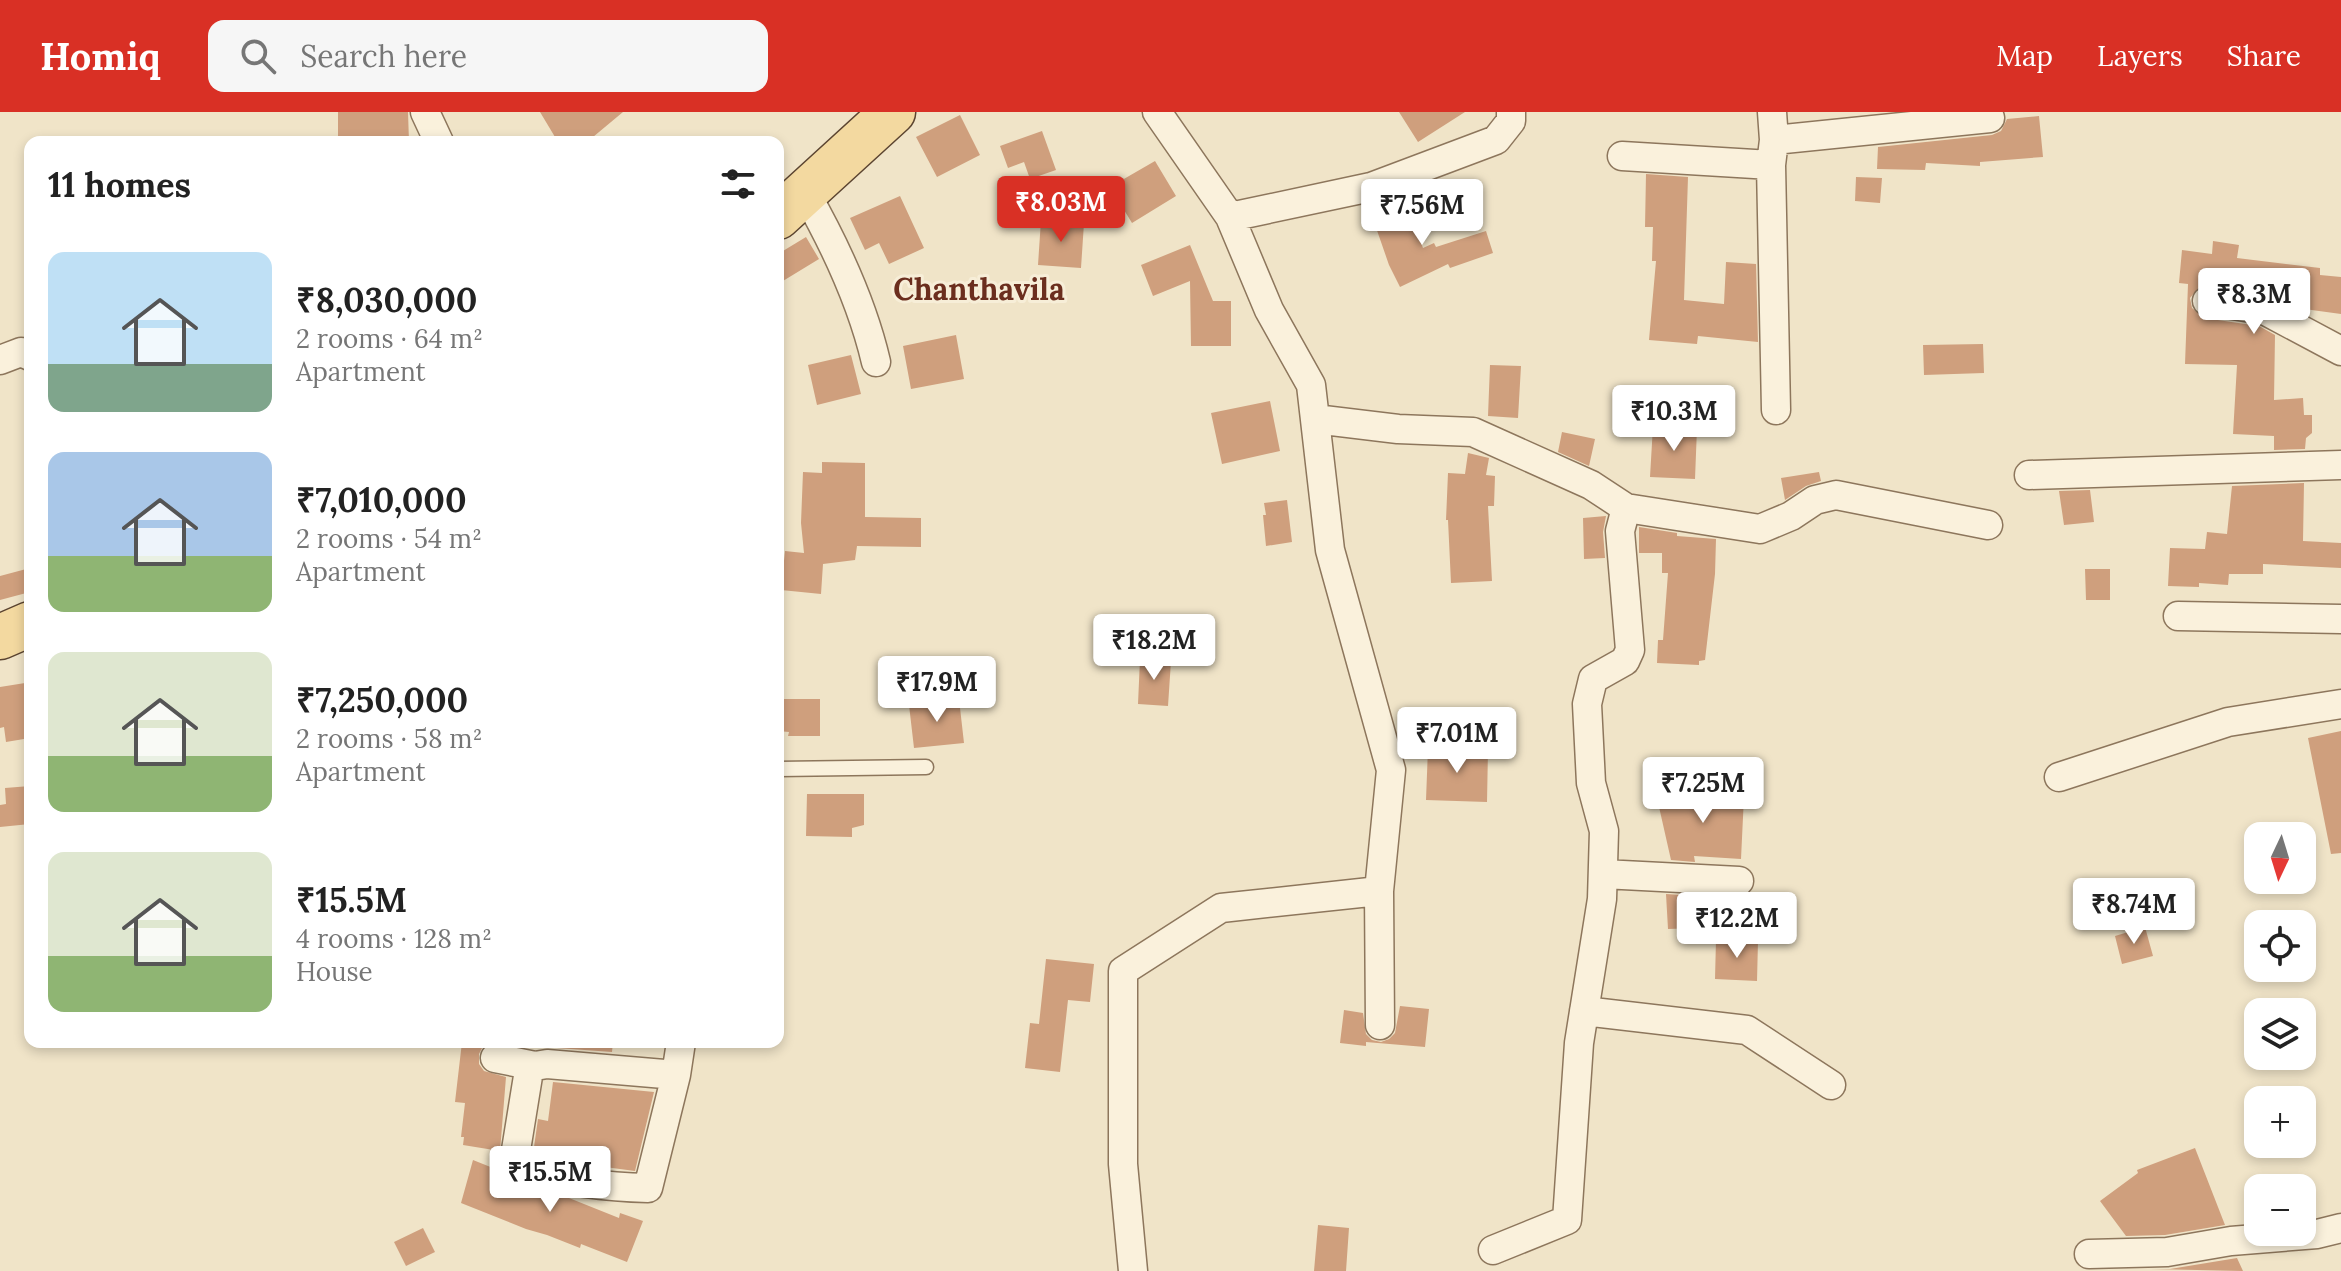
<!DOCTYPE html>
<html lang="en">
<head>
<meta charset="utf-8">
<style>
	:root { --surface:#fff; --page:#f6f6f6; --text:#222; --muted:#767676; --accent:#d93025 }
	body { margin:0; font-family:Lora,serif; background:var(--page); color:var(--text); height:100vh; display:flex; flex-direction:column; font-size:30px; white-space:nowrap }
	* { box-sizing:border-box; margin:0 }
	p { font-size:26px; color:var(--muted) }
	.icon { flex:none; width:44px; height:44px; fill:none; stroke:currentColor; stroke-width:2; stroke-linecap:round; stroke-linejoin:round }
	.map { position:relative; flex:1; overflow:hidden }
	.panel { position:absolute; left:24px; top:24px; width:760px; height:912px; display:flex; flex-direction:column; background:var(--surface); border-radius:16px; box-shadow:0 4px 12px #0003 }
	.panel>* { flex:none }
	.needle { width:52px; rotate:184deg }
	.buttons { position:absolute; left:2244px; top:710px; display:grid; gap:16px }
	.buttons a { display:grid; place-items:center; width:72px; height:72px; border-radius:16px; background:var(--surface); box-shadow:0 4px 12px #0003; font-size:40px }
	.price { position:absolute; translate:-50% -68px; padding:0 18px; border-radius:8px; background:#fff; color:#222; font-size:26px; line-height:52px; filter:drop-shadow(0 2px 4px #0008) }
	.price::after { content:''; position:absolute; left:50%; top:48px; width:24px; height:18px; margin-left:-12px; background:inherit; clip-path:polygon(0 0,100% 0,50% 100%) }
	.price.current { background:var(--accent); color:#fff }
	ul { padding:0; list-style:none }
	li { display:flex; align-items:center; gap:24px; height:200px; padding:0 24px }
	li span { display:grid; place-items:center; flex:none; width:224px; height:160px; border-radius:16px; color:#555 }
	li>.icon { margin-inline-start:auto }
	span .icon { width:96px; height:96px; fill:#fffc; stroke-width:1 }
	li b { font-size:34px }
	h2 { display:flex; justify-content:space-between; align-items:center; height:96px; padding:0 24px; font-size:34px }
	header { display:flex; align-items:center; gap:48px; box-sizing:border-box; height:112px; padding:0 40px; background:var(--accent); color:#fff }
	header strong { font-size:38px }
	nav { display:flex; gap:44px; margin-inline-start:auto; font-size:28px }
	.search { width:560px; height:72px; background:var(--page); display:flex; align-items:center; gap:20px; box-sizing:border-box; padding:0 28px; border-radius:16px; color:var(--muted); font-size:30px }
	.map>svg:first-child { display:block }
	.building { fill:#cf9f7d }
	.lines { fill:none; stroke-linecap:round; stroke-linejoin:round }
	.service-casing { stroke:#8d765c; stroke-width:17 }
	.minor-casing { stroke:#8d765c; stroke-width:31 }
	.primary-casing { stroke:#5b4430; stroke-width:47 }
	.service { stroke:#faf1dc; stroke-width:14 }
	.minor { stroke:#faf1dc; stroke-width:28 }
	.primary { stroke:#f3d9a0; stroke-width:44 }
	.labels { text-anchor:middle; stroke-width:6; stroke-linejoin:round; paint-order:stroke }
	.district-label { font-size:30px; font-weight:bold; fill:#6b2e1e; stroke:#f7eed8 }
</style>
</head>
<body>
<header>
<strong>Homiq</strong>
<div class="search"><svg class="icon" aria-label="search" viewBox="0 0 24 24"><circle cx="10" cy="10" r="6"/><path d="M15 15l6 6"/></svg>Search here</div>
<nav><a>Map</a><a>Layers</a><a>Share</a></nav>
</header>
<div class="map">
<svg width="2341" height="1159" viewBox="0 0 2341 1159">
	<rect width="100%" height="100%" fill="#f0e4c8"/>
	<path class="building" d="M 338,0 L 408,0 L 409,30 L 370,30 L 370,24 L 338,24 Z
		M 540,0 L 623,0 L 587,30 L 558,30 Z
		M 1399,0 L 1465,0 L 1418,30 Z
		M 960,3 L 980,43 L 937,65 L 916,25 Z
		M 2039,4 L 2043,45 L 1980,50 L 1980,54 L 1926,51 L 1925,58 L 1877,57 L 1878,35 L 1992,23 L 2001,19 L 2007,7 Z
		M 1042,19 L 1056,58 L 1030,67 L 1024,50 L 1008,56 L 1000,34 Z
		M 1155,49 L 1176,84 L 1132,111 L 1110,75 Z
		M 1646,62 L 1688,65 L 1684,188 L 1724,192 L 1726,150 L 1756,152 L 1758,230 L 1698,224 L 1697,232 L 1649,228 L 1656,149 L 1652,149 L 1653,115 L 1645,115 Z
		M 1856,65 L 1882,66 L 1880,91 L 1855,89 Z
		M 900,84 L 924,136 L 889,152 L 879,131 L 865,138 L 850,106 Z
		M 1405,89 L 1423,136 L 1434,131 L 1436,135 L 1486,119 L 1493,141 L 1450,156 L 1448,152 L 1400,175 L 1389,153 L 1372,104 Z
		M 1041,108 L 1084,111 L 1081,156 L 1038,153 Z
		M 806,125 L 819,147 L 778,172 L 778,142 Z
		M 2213,129 L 2239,133 L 2237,146 L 2320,156 L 2320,163 L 2341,165 L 2341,202 L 2297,196 L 2267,181 L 2210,172 L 2200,174 L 2190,186 L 2192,196 L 2204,206 L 2259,214 L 2275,223 L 2274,288 L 2303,286 L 2304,303 L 2312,303 L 2312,321 L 2306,326 L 2305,337 L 2274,338 L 2274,324 L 2233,322 L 2237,253 L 2185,252 L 2188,172 L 2179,171 L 2182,138 L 2212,142 Z
		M 1190,133 L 1213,189 L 1231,189 L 1231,234 L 1191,234 L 1190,169 L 1153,184 L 1141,153 Z
		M 956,223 L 964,267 L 911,277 L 903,234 Z
		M 1983,232 L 1984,261 L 1924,263 L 1923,233 Z
		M 851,243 L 861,282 L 817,293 L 808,253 Z
		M 1490,253 L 1521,254 L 1518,306 L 1488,304 Z
		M 1270,289 L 1280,339 L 1222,352 L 1211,301 Z
		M 1653,314 L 1697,316 L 1695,367 L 1650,365 Z
		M 1562,320 L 1595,327 L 1589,354 L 1558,340 Z
		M 1468,341 L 1489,346 L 1486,363 L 1495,364 L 1494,394 L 1488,394 L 1492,469 L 1451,471 L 1448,408 L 1446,408 L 1448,361 L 1465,362 Z
		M 822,350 L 865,351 L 865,405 L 921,406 L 921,435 L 857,434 L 855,448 L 823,452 L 821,482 L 781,478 L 785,439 L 804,441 L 801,411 L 803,360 L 822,361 Z
		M 1819,360 L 1821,369 L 1806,374 L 1785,388 L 1781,366 Z
		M 2304,371 L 2303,429 L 2341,431 L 2341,456 L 2263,452 L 2263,462 L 2229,462 L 2228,473 L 2199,471 L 2199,475 L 2168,474 L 2170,436 L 2205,437 L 2207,420 L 2227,422 L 2232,374 Z
		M 2090,378 L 2094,410 L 2064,413 L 2059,379 Z
		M 1287,388 L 1292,430 L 1266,434 L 1263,403 L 1266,403 L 1264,391 Z
		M 1606,404 L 1603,420 L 1605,446 L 1584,447 L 1583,406 Z
		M 1639,415 L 1677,421 L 1677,424 L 1716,427 L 1715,462 L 1705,548 L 1699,549 L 1699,553 L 1657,551 L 1658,528 L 1663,528 L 1668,461 L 1662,461 L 1662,441 L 1639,441 Z
		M 30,456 L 30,480 L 0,488 L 0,464 Z
		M 2085,457 L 2110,457 L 2110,488 L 2086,488 Z
		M 1140,547 L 1171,549 L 1168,594 L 1138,592 Z
		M 25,571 L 30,599 L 30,626 L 6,630 L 4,615 L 0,616 L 0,575 Z
		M 778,587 L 820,587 L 820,624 L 788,624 L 789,620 L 778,619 Z
		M 959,587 L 964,631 L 914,636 L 909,593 Z
		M 2341,619 L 2341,741 L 2331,742 L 2308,626 Z
		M 1428,636 L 1488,638 L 1487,690 L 1426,688 Z
		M 30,674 L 30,712 L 0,715 L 0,693 L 6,692 L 5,676 Z
		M 1692,678 L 1693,681 L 1744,684 L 1741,747 L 1694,744 L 1695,750 L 1671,748 L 1657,686 Z
		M 807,682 L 864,682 L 864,713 L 852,716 L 852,725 L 806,724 Z
		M 1666,782 L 1697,784 L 1699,816 L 1668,817 Z
		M 2145,815 L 2153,844 L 2122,852 L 2115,824 Z
		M 1716,828 L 1758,829 L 1757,869 L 1715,867 Z
		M 1046,847 L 1094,852 L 1090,890 L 1068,888 L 1060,960 L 1025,956 L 1030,911 L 1039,912 Z
		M 1400,894 L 1429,897 L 1425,935 L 1366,930 L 1366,934 L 1340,931 L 1344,898 L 1363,901 L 1366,922 L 1372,928 L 1381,930 L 1389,927 L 1395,921 Z
		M 462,930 L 490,930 L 483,934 L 479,942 L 479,952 L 484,959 L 506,965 L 500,1039 L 463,1033 L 464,1025 L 461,1025 L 465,991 L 455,990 Z
		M 558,930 L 613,930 L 612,940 L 557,936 Z
		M 553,970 L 654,980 L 635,1059 L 552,1048 L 553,1038 L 534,1035 L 538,1007 L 548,1009 Z
		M 2195,1036 L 2225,1113 L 2165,1123 L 2126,1124 L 2100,1089 L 2138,1061 L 2137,1058 Z
		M 473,1048 L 508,1062 L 507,1070 L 521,1075 L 546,1084 L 546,1082 L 569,1086 L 619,1106 L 620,1101 L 643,1109 L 627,1150 L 581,1132 L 580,1136 L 547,1123 L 526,1117 L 461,1091 Z
		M 1318,1113 L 1349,1116 L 1346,1159 L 1314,1159 Z
		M 423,1116 L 435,1140 L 406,1154 L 394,1130 Z
		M 2237,1146 L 2243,1159 L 2151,1157 L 2170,1157 Z"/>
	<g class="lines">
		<g class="service-casing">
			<path id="service" d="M 778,657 L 926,655"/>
		</g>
		<g class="minor-casing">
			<path id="minor" d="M 425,0 L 439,30
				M 1772,0 L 1774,28
				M 1622,44 L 1771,53 L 1774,28 L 1990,6
				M 1771,53 L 1776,298
				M 806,82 C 836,135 862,190 876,250
				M 1230,105 L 1371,75 L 1496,28 L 1511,9 L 1511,0
				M 2207,189 L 2264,198 L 2341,239
				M 0,248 L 21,240 L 30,244
				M 1315,307 L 1398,317 L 1473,320 L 1591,373 L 1626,396
				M 2029,363 L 2341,353
				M 2178,504 L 2341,507
				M 2059,665 L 2228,610 L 2341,592
				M 1603,762 L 1739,769
				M 1379,779 L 1380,913
				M 1584,899 L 1747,918 L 1831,973
				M 495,946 L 535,954
				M 676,963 L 648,1076 C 606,1075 566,1070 525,1059 L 516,1038 L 529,958 L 535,954 L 547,952 L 676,963 L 681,930
				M 1493,1138 L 1567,1108 L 1579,931 L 1602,787 L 1604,719 L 1591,671 L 1587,592 L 1593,567 L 1625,549 L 1630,538 L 1620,419 L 1626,396 L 1760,417 L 1791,404 L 1815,388 L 1836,383 L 1988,413
				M 2089,1142 L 2167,1140 L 2231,1129 L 2317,1122 L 2341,1116
				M 1133,1159 L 1123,1052 L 1123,859 L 1221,796 L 1379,779 L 1391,658 L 1330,438 L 1311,273 L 1269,198 L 1230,105 L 1157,0"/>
		</g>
		<g class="primary-casing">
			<path id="primary" d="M 778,105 L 893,0
				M 0,525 L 30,512"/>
		</g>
		<use href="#service" class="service"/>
		<use href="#minor" class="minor"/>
		<use href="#primary" class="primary"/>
	</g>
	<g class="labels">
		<g class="district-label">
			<text x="979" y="188">Chanthavila</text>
		</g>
	</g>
</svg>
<div class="buttons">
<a><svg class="needle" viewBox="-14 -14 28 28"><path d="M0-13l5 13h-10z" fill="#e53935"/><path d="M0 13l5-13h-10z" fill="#767676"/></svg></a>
<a><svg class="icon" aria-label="locate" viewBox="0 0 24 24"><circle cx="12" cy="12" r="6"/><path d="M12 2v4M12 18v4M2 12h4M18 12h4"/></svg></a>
<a><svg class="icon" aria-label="layers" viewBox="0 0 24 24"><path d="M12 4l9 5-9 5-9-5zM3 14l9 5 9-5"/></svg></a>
<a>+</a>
<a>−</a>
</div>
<b class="price current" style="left:1061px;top:132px">₹8.03M</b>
<b class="price" style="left:1422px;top:135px">₹7.56M</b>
<b class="price" style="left:2254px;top:224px">₹8.3M</b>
<b class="price" style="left:1674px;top:341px">₹10.3M</b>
<b class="price" style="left:1154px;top:570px">₹18.2M</b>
<b class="price" style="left:937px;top:612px">₹17.9M</b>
<b class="price" style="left:1457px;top:663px">₹7.01M</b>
<b class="price" style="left:1703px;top:713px">₹7.25M</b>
<b class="price" style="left:2134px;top:834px">₹8.74M</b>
<b class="price" style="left:1737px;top:848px">₹12.2M</b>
<b class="price" style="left:550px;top:1102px">₹15.5M</b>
<section class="panel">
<h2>11 homes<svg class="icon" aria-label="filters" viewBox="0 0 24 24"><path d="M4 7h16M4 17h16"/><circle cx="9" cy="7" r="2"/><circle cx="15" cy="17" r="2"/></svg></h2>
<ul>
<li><span style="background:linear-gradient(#bfe0f5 70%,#7fa58c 0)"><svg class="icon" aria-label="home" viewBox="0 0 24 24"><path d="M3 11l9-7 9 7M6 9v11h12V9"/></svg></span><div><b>₹8,030,000</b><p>2 rooms · 64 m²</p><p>Apartment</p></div></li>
<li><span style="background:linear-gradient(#a9c7e8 65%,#8fb573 0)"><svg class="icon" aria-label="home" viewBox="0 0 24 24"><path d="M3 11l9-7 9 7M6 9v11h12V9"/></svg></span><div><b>₹7,010,000</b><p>2 rooms · 54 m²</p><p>Apartment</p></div></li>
<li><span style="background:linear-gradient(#dfe7d0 65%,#8fb573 0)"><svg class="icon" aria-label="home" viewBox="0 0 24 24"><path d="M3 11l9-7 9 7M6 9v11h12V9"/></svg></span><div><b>₹7,250,000</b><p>2 rooms · 58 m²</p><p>Apartment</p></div></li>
<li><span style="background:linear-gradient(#dfe7d0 65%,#8fb573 0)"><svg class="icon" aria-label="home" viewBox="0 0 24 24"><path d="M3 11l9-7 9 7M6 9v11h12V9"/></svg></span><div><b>₹15.5M</b><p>4 rooms · 128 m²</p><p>House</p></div></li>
</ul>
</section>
</div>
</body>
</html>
